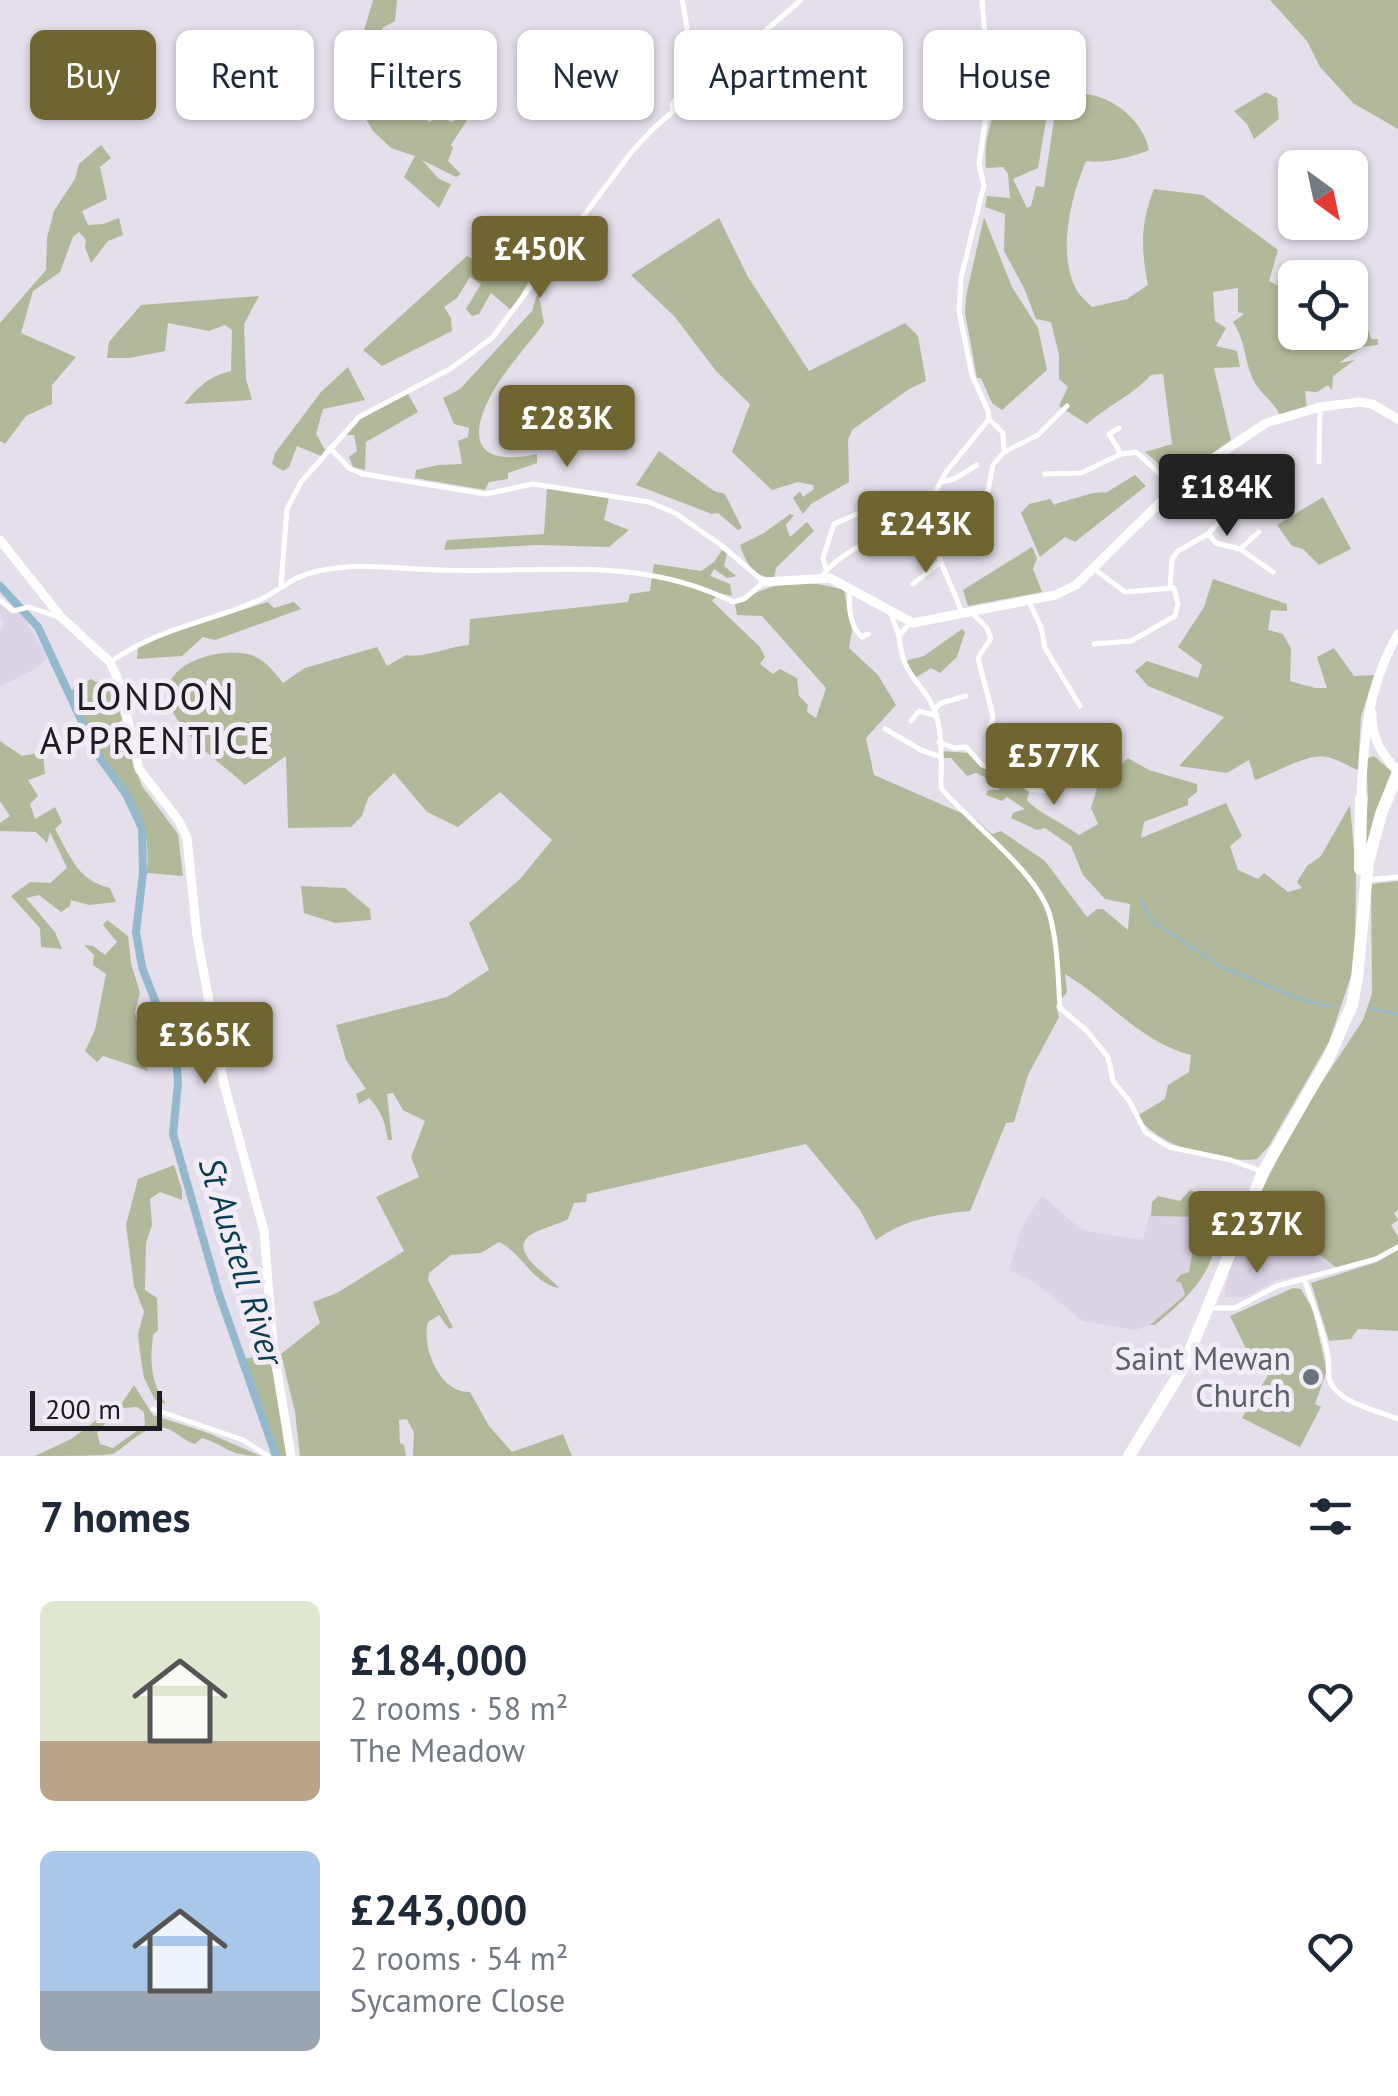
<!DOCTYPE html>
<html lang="en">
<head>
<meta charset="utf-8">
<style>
	:root { --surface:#fff; --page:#f2f2f3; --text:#1f2937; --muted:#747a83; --accent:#706431 }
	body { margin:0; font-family:"PT Sans",sans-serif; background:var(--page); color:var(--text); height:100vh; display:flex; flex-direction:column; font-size:38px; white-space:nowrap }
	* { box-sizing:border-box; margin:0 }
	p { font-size:32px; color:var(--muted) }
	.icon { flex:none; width:55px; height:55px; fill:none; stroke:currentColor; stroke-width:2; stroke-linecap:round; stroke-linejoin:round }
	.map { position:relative; height:1456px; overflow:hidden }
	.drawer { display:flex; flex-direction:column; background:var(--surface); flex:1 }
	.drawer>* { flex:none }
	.guide { position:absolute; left:30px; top:30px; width:1340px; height:90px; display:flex; gap:20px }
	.needle { width:65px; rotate:147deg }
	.controls { position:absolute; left:1278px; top:150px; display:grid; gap:20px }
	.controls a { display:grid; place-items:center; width:90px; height:90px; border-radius:15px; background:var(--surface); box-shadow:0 2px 8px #0004; font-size:50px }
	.scale { position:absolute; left:30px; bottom:25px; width:132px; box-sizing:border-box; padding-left:10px; border:5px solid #1e1c20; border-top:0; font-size:28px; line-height:35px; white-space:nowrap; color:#1e1c20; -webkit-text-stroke:8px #f2ecf7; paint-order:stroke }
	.price { position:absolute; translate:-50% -85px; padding:0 22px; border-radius:10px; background:var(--accent); color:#fff; font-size:32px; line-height:65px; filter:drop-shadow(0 2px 5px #0008) }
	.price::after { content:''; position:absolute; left:50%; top:60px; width:30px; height:22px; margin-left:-15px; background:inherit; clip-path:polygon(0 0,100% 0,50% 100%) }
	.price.on { background:#222; color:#fff }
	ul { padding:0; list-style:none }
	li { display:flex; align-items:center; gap:30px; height:250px; padding:0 40px }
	li span { display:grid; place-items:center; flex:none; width:280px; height:200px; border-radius:15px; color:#555 }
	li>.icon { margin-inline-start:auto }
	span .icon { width:120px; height:120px; fill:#fffc; stroke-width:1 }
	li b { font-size:42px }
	h2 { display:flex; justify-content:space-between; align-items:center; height:120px; padding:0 40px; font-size:42px }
	.pill { padding:0 35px; border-radius:15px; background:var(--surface); box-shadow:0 2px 8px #0004; font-size:35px; line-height:90px }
	.pill.on { background:var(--accent); color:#fff }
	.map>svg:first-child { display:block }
	.built { fill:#dcd3e5 }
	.green { fill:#b2b99a; fill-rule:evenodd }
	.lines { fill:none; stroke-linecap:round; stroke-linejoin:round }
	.stream { stroke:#94b9cc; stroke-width:2.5 }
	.river { stroke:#94b9cc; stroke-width:8 }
	.street { stroke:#fff; stroke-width:5 }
	.secondary { stroke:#fff; stroke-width:9 }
	.highway { stroke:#fff; stroke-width:12 }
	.worship-dot { fill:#6b7280; stroke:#f2ecf7; stroke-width:4 }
	.labels { text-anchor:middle; stroke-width:10; stroke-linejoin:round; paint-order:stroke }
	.worship-label { font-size:32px; fill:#5b616d; stroke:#f2ecf7; text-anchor:end }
	.water-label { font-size:35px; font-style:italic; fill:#0a3e52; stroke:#f2ecf7 }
	.quarter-label { font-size:38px; letter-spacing:2.5px; fill:#1e1c20; stroke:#f2ecf7 }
</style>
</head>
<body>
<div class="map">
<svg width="1398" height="1456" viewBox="0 0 1398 1456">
	<rect width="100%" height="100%" fill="#e4dfea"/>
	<path class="built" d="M 0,600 L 11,610 L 19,610 L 47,656 L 40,666 L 0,687 L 0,632 L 4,623 L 0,616 Z
		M 1261,1192 L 1316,1222 L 1337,1268 L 1275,1281 L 1246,1297 L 1224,1297 L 1230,1266 Z
		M 1042,1196 L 1082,1230 L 1143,1240 L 1149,1216 L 1198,1217 L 1189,1272 L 1177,1281 L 1181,1283 L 1185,1295 L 1150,1325 L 1135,1330 L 1083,1321 L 1034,1282 L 1009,1270 L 1021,1228 Z"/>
	<path class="green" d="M 373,0 L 397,0 L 395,21 L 382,28 C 385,47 376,59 380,78 L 370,89 L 381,113 L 402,94 L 429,122 L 439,117 L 452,122 L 474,109 L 451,145 L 453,148 L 448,161 L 461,174 L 456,177 L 422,160 L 439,179 L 451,184 L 439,208 L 404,177 L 415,156 L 391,148 L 373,131 L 361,110 L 353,68 Z
		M 1270,0 L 1398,0 L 1398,129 L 1353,103 L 1320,67 L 1307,41 Z
		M 1068,51 L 1058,94 C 1069,95 1082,93 1092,95 C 1119,101 1144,124 1149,150 C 1133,157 1103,164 1086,161 C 1071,197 1057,252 1076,289 C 1079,295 1087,302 1092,307 L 1127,299 L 1148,285 C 1141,249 1140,224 1154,189 L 1203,195 L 1278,250 L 1269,281 L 1292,293 L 1295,291 L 1295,332 L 1350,332 L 1350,283 L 1365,292 L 1360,301 L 1371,339 L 1378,339 L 1378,345 L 1362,347 L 1339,363 L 1355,360 L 1333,376 L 1332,390 L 1328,385 L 1317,392 L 1305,391 L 1307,409 L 1280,415 C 1274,402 1262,395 1255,383 C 1244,363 1246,341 1233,322 L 1244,314 L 1238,312 L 1238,288 L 1213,292 L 1215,321 L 1226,328 L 1216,346 L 1237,351 L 1240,367 L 1214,368 L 1231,440 L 1176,479 L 1145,452 L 1172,444 L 1163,374 L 1151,375 C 1133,395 1108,405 1087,424 L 1059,406 L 1068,387 L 1059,379 L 1059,355 L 1051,322 L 1036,319 L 1024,288 L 1004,251 L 1005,214 L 985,207 L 987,196 L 1010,198 L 1008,174 L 1003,167 L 986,168 C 983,138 992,113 1008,88 L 1003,86 L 1033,61 L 1054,59 ZM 1050,97 L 1057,99 L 1044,187 L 1036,186 L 1031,206 L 1027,208 L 1013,179 L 1038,168 Z
		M 1266,92 L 1277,98 L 1279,119 L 1254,139 L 1247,124 L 1234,111 Z
		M 101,145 L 111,158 L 100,167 L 107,199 L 82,211 L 88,225 L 103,224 L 119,218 L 123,235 L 108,241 L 91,263 L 85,247 L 86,240 L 79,232 L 73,237 L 60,272 L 33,291 L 21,333 L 76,357 L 52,385 L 52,404 L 26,416 L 5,444 L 0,441 L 0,323 L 46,270 L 47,238 L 54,211 L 75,179 L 79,164 Z
		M 984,217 L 1012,287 L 1038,328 L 1047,370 L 1002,410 L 992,403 L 981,378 L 977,378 L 965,313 L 966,296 Z
		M 719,218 L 748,277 L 809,371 L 905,323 L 918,336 L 926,381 L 909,389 L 852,430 L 848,440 L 849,482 L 811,504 L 803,514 L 793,498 L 800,491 L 803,497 L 814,489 L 813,485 L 798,482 L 772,490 L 732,452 L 750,404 L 716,371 L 675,317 L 631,275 Z
		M 467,256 L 479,263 L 501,266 L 511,281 L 531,277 L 512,311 L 491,293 L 479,314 L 472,316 L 466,309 L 481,284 L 470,277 L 457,298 L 444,307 L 451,318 L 452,331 L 382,366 L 363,350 Z
		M 538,291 L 544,323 C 527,347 502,372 489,399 C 464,449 488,465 537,454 L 537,463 L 508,473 L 508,479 L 489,482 L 485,490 L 415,478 L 416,470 L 438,465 L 462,464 L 458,441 L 468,437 L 469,428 L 454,424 L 443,398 L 460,389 L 532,311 Z
		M 259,296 L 244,324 L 246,379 L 252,400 L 184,404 C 198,387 209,376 231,371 L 232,330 L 225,325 L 209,331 L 168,323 L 165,351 L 129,358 L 107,358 L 109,342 L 141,305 Z
		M 348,367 L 365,400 L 323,409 L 316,434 L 325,450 L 321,456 L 297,446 L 289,467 L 283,471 L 272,464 L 275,453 L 321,392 Z
		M 407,392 L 418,412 L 366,442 L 365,470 L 353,467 L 349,457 L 357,451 L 354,435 L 345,435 L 360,419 Z
		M 659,451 L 714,491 L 725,494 L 742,528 L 738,530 L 718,513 L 712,514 L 636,485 Z
		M 1135,475 L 1146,486 L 1075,542 L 1065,537 L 1040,557 L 1021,513 L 1029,504 L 1050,499 L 1056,507 L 1055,504 L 1093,493 L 1107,492 Z
		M 547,488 L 609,497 L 604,520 L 629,530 L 609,547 L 537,545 L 444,550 L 447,540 L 544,534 Z
		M 1323,497 L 1351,549 L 1319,565 L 1303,549 L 1292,546 L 1277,525 Z
		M 790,514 L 794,515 L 786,525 L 790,537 L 807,522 L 814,531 L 776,568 L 774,579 C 753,575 746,564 740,545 L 764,533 Z
		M 1032,547 L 1037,558 L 1033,569 L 1042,592 L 968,606 L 963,590 Z
		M 722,550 L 727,554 L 724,566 L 736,576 L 727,578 L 714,569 L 710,576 L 730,584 L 732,596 L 719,593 L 712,601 L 760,647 L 765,657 L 760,664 L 773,674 L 780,669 L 797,678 L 799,696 L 808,705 L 807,712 L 816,718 L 826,688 L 762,616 L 737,615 L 735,604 C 776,580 799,578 844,590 L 852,630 L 849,648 L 878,675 L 896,705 L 866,738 L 874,775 L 975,819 L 992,834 L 1001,831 L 1045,861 L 1087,917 L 1097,909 L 1103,909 L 1128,930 L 1130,904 L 1105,899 L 1083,875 L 1071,846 L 1045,828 L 1037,830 L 1011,818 L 1013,813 L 1025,809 L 1007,797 L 1002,801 L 986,795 L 988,790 L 999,790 L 1000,784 L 976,773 L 967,776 L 951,758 L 942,758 L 942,751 L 969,753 C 982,772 1009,778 1029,792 L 1027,800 C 1038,813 1063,823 1079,835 L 1098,824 L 1091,808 L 1101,775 L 1106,778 L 1128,758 L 1149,770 L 1197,784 L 1197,792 L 1188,799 L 1188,805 L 1144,822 L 1141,838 L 1226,803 L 1242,836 L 1230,846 L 1238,870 L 1258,879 L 1264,873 L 1288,892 L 1302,888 L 1297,882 L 1307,866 L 1321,856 L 1350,805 L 1356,873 L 1355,964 L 1329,1042 L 1269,1146 L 1257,1159 C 1220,1164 1159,1147 1137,1116 L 1165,1099 L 1168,1085 L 1189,1072 L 1191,1055 C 1140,1042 1109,1000 1065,974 L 1067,992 L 1056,1006 L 1059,1017 L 1028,1075 L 1014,1122 L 1006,1123 L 970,1211 C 938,1214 902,1220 876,1240 L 860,1210 L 806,1144 L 587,1194 L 586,1202 L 574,1203 L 568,1219 C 557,1225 538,1229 529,1236 C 509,1253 549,1275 559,1288 C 533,1284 521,1252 499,1242 L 481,1253 L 451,1255 L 429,1273 L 428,1280 L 453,1327 L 449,1329 L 439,1315 L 428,1322 C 421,1347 440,1394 470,1392 L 489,1426 L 512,1452 L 563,1434 L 572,1456 L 413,1456 L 414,1433 L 407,1419 L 399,1420 L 400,1443 L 404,1445 L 406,1456 L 300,1456 L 295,1412 L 281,1354 L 320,1323 L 313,1302 L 337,1293 L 404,1251 L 376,1197 L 419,1177 L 411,1157 L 425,1121 L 403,1110 L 393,1093 L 387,1094 L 392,1140 L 388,1140 C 385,1122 382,1112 369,1098 L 359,1104 L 356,1094 L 366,1089 L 346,1060 L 336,1025 L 447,997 L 489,970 L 469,923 L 520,879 L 552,840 L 500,792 L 458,827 L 427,812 L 394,773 L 368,798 L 362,816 L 351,827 L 288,828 L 286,756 L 245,785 C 218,760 185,740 170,706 C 153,663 225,644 254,656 C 266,661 275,673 283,683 L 305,668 L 377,647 L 387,666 L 406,655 C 422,659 450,646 469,645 L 470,619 L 628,602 L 630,594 L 650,591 L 654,564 L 701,571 L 714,562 Z
		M 1213,579 L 1287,604 L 1287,611 L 1271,610 L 1268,630 L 1283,634 L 1291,649 L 1290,681 L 1315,688 L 1327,688 L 1317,657 L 1334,648 L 1354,676 L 1374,675 L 1361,717 L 1358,770 C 1348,766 1337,759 1327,757 C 1309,752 1274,774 1255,780 L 1249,760 L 1227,773 L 1179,766 L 1224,717 L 1148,686 L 1135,671 L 1147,661 L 1198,678 L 1202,665 L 1178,647 L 1204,607 Z
		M 268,602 L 274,608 L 294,602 L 301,609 L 215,640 L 203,637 L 182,656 L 137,659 L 138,646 L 158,636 Z
		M 962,629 L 965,632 L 957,657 L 940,673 L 931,668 L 917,677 L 912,675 L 905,661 L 924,656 Z
		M 91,679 L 112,690 L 122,719 L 114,732 L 117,743 L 128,748 L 142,786 L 178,834 L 183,876 L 147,873 C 151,806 131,806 100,755 C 88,735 79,712 70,691 Z
		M 0,741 L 22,756 L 43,752 L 45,774 L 28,780 L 38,796 L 30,804 L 35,819 L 55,807 L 62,822 L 55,829 C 71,857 77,880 110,888 L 116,902 L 89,905 L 71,900 L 70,906 L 61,912 L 39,895 L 26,898 L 55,932 L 62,949 L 41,947 L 40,928 L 11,896 L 30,882 L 50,883 L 67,868 L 50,832 L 47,843 L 36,832 L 0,831 L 0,823 L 10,816 L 0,801 Z
		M 1374,756 L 1394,774 L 1363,869 L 1368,798 L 1366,759 Z
		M 1398,881 L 1398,1210 L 1394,1213 L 1398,1220 L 1391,1225 L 1398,1237 L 1398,1245 L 1375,1259 L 1337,1268 L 1305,1244 L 1316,1221 L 1261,1192 L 1298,1118 L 1363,1020 L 1372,994 L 1371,884 Z
		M 301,886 L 345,888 L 370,909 L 371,920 L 335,923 L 304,913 Z
		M 107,920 L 128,936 L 131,963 L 140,993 L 135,1012 L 148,1071 L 103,1056 L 97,1062 L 85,1051 L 95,1030 L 106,974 L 93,965 L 94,955 L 84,945 L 93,946 L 105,955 L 117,942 L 103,925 Z
		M 174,1165 L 182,1190 L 182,1200 L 160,1192 L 150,1199 L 152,1225 L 146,1243 L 145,1290 L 157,1298 L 158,1330 L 153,1335 C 150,1361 150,1381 166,1404 L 155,1400 L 144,1378 L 140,1353 L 138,1334 L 144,1312 L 134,1286 L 126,1225 L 138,1179 Z
		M 1190,1190 L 1220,1202 C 1222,1214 1216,1222 1216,1234 C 1215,1274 1185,1300 1155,1325 L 1150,1325 L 1185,1295 L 1181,1283 L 1176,1281 L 1180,1275 L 1189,1272 L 1198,1217 L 1151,1216 L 1152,1202 L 1158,1196 L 1180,1201 Z
		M 1398,1250 L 1398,1331 L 1358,1329 L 1351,1339 L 1329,1341 L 1311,1283 L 1377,1262 Z
		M 1293,1288 L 1301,1289 L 1313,1310 L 1325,1363 L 1326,1373 L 1315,1404 L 1321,1407 L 1300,1447 L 1242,1418 L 1273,1367 L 1265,1362 L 1255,1367 L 1230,1316 Z
		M 271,1354 L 288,1456 L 278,1456 L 243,1359 Z
		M 134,1385 L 153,1415 L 208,1433 L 261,1456 C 226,1456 229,1446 202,1438 L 195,1444 C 181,1440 175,1429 161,1427 C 144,1426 127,1446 113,1454 C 103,1456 50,1456 35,1456 L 71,1439 L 114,1407 L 114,1413 L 97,1433 L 100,1444 L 113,1448 L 145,1425 L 144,1412 L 137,1407 L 123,1408 L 122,1403 Z"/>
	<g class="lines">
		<path class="stream" d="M 1140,899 L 1152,921 L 1222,967 L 1303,1000 L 1332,1007
			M 1372,1009 L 1398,1014"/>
		<path class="river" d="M 0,586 L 38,627 L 97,754 L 126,794 L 142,828 L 143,873 L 136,932 L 142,967 L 176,1055 L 178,1083 L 173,1134 L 219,1294 L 276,1456"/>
		<path class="street" d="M 982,0 L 991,106 L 985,122 L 979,164 L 984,185 L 961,278 L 959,311 L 972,375 L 988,411 L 989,419
			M 673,112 L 672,105 C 692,74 690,35 682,0
			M 1119,428 L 1109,434 L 1121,454
			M 1004,452 L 1038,435 L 1067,406
			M 1319,462 L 1320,407
			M 1045,474 L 1081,473 L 1121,454 L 1136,452 L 1173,486
			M 942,482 L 954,479 L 977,465
			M 944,519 L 932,498 L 946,472 L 989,419
			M 935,531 C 935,562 953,583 961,612
			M 1208,534 L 1216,543 L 1240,549 L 1273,572
			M 1240,549 L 1259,532
			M 1093,568 L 1125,592 L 1174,588 L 1178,604 L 1175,616 L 1131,641 L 1094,644
			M 826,569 L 823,558 L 834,524 L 857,514 L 888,521 L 915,503 L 932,498
			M 823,576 C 829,563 867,539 882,536 C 894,533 909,539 922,535 C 931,533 978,499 988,491 L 993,465 L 1004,452 L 1003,433 L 989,419
			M 913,584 L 939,563
			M 281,585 L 287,509 L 301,482 L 359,417 L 450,369 L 492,338 L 633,150 L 655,127 L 801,0
			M 1170,587 L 1172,559 L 1178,551 L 1208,534 L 1263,474 L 1287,496
			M 851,589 C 847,604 850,627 862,637 L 868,634
			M 0,600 L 13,611 L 29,607 L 58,617
			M 1028,600 L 1041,627 L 1045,648 L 1080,706
			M 890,611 L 899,636
			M 910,623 L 899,636 C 903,682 926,682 936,715 C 943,736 941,766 941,788 C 971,824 1038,872 1050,916 C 1058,946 1058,978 1060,1008 L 1087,1031 L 1108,1057 L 1113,1081 L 1130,1102 L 1145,1132 L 1169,1147 L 1231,1160 L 1263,1172
			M 110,662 C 161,627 203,624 257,601 C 281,591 291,576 318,571 C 359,562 398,569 440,570 C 541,574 637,554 733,602 L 744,599 L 764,582 L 721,545 L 675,513 L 649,502 L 533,484 L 486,494 L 363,474 L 349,468 L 330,448
			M 934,710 L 941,703 L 966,696
			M 911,721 L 919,711 L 937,716
			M 885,729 L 923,751 L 939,756
			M 939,742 L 954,748 L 966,747 L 982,765 L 1010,776 L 1030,789 L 1046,791 L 1056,789 C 1055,749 1011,749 989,728 L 993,720 L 992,712 L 978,658 L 991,638 L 987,628 L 971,612
			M 1366,880 L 1398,877
			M 1304,1279 C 1313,1304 1323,1329 1328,1356 C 1330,1367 1326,1378 1333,1387 C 1347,1405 1378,1411 1398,1419
			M 1210,1308 L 1235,1308 L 1277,1286 L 1376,1259 L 1398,1247
			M 153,1409 L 243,1440 L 268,1456"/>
		<path class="secondary" d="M 0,540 L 61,617 L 110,662 L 119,682 L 139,769 L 179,821 L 187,838 L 197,936 L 224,1084 L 264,1231 L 273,1346 L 291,1456
			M 764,582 L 830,578 L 913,623 L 1055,595 L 1076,585 L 1187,476 L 1266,423 L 1320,407 L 1360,402 L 1372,404 L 1398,419
			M 1372,712 C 1371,737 1381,754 1398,771
			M 1361,798 C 1364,738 1367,688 1398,634"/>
		<path class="highway" d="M 1360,869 L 1361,798
			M 1129,1456 L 1183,1368 L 1263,1172 L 1328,1059 L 1352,1005 L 1357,979 L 1368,862 L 1381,814 L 1398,772"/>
	</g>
	<circle class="worship-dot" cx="1311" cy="1377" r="10"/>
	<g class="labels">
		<g class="worship-label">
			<text x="1291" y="1370">Saint Mewan<tspan x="1291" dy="37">Church</tspan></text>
		</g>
		<g class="water-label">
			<text transform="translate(241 1261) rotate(73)" y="12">St Austell River</text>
		</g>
		<g class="quarter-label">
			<text x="156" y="710">LONDON<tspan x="156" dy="44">APPRENTICE</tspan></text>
		</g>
	</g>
</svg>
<div class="controls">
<a><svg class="needle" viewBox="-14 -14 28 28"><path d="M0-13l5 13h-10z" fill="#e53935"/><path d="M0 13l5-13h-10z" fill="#747a83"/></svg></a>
<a><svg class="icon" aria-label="locate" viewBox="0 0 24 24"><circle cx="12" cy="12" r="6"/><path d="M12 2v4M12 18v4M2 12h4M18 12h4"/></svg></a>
</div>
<div class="scale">200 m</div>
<b class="price" style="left:540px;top:301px">£450K</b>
<b class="price" style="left:567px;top:470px">£283K</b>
<b class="price on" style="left:1227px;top:539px">£184K</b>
<b class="price" style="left:926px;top:576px">£243K</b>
<b class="price" style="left:1054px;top:808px">£577K</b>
<b class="price" style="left:205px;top:1087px">£365K</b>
<b class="price" style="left:1257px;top:1276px">£237K</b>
<div class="guide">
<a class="pill on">Buy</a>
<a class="pill">Rent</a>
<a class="pill">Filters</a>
<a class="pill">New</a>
<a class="pill">Apartment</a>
<a class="pill">House</a>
</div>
</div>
<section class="drawer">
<h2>7 homes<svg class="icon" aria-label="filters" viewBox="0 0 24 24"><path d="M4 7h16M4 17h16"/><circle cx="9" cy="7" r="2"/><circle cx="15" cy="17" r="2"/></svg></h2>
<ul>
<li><span style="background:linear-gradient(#dfe7d0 70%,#b9a48a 0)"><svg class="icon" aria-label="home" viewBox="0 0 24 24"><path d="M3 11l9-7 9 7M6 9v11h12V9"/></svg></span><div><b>£184,000</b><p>2 rooms · 58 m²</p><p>The Meadow</p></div><svg class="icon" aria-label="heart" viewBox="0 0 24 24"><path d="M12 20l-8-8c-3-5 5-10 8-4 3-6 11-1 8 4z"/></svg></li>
<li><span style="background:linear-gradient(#a9c7e8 70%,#9aa5b1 0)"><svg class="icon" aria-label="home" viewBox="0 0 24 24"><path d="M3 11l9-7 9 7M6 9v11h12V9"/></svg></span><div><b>£243,000</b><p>2 rooms · 54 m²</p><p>Sycamore Close</p></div><svg class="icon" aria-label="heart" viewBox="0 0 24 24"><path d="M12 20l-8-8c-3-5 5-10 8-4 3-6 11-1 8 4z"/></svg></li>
</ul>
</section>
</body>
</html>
